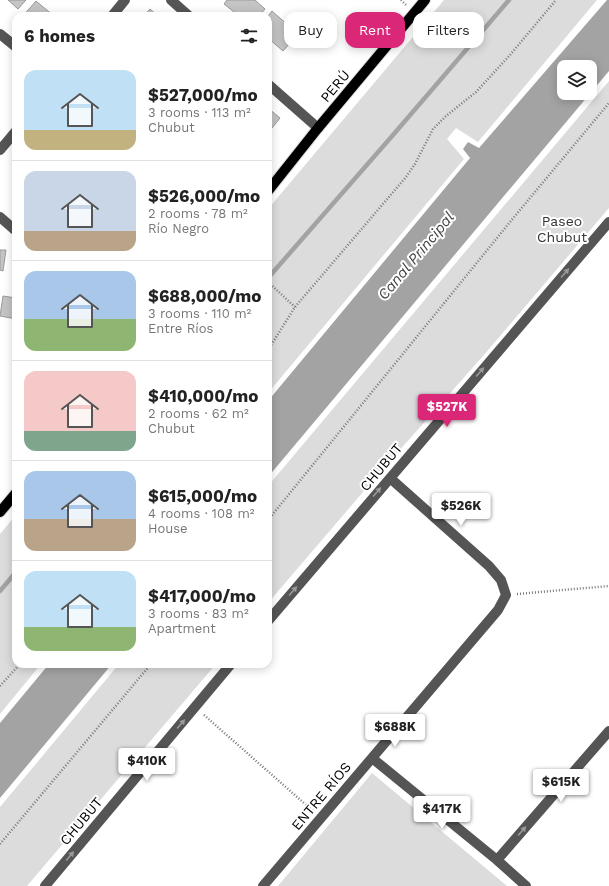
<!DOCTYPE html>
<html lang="en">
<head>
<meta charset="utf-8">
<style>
	:root { --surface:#fff; --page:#f2f2f2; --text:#222; --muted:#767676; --line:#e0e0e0; --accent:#db2777 }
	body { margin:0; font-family:"Work Sans",sans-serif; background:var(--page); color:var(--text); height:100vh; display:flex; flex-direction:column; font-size:15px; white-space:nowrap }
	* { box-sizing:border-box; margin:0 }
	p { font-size:13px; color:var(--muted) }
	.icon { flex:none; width:22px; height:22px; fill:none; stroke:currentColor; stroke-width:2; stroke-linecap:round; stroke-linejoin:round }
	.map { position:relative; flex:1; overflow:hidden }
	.sheet { position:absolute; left:12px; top:12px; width:260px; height:656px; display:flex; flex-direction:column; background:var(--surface); border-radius:12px; box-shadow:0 2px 10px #0003 }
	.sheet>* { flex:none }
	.guide { position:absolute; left:284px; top:12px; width:265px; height:36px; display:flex; gap:8px }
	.controls { position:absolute; left:557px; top:60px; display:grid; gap:8px }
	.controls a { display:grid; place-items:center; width:40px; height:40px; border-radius:8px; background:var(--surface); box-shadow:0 2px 10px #0003; font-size:20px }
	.price { position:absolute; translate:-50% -34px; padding:0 9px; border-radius:4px; background:#fff; color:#222; font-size:13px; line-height:26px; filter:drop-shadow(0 1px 2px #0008) }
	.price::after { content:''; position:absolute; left:50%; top:24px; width:12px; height:9px; margin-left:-6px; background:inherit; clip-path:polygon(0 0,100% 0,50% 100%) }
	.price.on { background:var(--accent); color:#fff }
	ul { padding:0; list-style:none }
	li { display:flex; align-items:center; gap:12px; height:100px; padding:0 12px }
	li+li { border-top:1px solid var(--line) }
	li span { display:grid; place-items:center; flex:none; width:112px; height:80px; border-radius:12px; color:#555 }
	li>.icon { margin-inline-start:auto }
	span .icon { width:48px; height:48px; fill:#fffc; stroke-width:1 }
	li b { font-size:17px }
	h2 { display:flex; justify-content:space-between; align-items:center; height:48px; padding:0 12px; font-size:17px }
	.tag { padding:0 14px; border-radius:12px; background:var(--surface); box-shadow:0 2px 10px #0003; font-size:14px; line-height:36px }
	.tag.on { background:var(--accent); color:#fff }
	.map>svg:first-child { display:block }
	.green { fill:#dcdcdc }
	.water { fill:#a3a3a3; fill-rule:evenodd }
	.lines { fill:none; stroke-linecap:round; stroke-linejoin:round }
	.stream { stroke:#a3a3a3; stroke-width:4.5 }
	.building { fill:#c4c4c4; stroke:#999 }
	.major-casing { stroke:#dbdbdb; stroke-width:12 }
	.path { stroke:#777; stroke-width:2.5; stroke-dasharray:1 2; stroke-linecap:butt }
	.minor { stroke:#555; stroke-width:10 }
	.major { stroke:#000; stroke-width:10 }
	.oneway { fill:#999 }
	.labels { text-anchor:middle; stroke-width:4; stroke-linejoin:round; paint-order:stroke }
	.street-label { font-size:14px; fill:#000; stroke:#fff }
	.park-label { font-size:14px; fill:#333; stroke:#fff }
	.water-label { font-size:15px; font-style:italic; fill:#444; stroke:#fff }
</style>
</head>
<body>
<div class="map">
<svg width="609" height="886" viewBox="0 0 609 886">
	<rect width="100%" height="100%" fill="#fff"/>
	<path class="green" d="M 444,0 L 597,0 L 478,142 L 456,128 L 447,139 L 464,159 L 268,393 L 268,209 Z
		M 609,81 L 609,208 L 483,356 L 375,478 L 268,603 L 268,486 Z
		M 16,515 L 16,664 L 41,664 L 0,714 L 0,534 Z
		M 119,664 L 216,664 L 27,886 L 0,886 L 0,807 Z
		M 372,773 L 507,886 L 278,886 Z"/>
	<path class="water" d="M 607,0 L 609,0 L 609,71 L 268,477 L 268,401 L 470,158 L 463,149 L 468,142 L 479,148 ZM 564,67 L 590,67 L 590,93 L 564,93 Z
		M 49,664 L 112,664 L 0,798 L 0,723 Z"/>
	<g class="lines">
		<path class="stream" d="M 268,278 L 393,135 L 509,0
			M 0,591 L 16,572"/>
	</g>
	<path class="building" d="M 8,0 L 26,0 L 18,9 Z
		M 227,0 L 255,0 L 265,9 L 259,16 L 239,16 L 224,4 Z
		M 36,1 L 54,16 L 23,16 Z
		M 150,9 L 158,16 L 144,16 Z
		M 272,11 L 298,34 L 283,51 L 268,38 L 268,16 Z
		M 268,108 L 280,118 L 268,133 Z
		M 0,250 L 6,250 L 3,271 L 0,270 Z
		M 3,296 L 16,298 L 16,319 L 0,316 Z"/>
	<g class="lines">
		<g class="major-casing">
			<path id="major" d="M 268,191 L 318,128 L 425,0
				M 0,512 L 16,493"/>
		</g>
		<path class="path" d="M 401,0 L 406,5
			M 268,282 L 295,307
			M 268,350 L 295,307 L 406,177 L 415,164 L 433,129 L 446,116 L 476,92 L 510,55 L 556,0
			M 268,520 L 510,222 L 609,103
			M 517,594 L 609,586
			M 0,686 L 20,664
			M 204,715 L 313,811
			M 0,844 L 151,664"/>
		<path class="minor" d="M 171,0 L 189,16
			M 112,16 L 125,0
			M 0,34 L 16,47
			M 268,84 L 318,128
			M 0,150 L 16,131
			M 0,217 L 16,231
			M 268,621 L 609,222
			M 372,758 L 497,860 L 526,886
			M 497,860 L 609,731
			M 45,886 L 231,664
			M 263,886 L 498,610 L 506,595 L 501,580 L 489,566 L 390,478"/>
		<use href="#major" class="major"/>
	</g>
	<defs><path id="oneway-solid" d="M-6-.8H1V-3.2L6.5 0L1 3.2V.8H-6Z"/></defs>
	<g class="oneway">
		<use href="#oneway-solid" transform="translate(565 273) rotate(-49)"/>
		<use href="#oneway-solid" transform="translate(480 372) rotate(-49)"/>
		<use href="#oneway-solid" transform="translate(377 492) rotate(-50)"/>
		<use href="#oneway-solid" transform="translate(293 591) rotate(-50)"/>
		<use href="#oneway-solid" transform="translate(181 724) rotate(-50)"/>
		<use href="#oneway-solid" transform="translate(522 831) rotate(-49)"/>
		<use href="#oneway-solid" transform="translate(70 856) rotate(-50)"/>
	</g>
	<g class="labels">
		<g class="street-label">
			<text transform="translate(335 86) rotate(-50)" y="5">PERÚ</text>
			<text transform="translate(381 467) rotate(-50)" y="5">CHUBUT</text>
			<text transform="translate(321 796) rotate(-50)" y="5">ENTRE RÍOS</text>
			<text transform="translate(81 821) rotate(-50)" y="5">CHUBUT</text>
		</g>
		<g class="park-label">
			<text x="562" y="226">Paseo<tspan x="562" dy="16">Chubut</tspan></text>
		</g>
		<g class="water-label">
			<text transform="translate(416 256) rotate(-50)" y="5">Canal Principal</text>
		</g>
	</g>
</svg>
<div class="controls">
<a><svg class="icon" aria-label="layers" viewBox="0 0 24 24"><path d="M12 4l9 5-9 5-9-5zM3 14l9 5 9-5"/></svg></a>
</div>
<b class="price on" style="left:447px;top:428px">$527K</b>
<b class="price" style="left:461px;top:527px">$526K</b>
<b class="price" style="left:395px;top:748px">$688K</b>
<b class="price" style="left:147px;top:782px">$410K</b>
<b class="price" style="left:561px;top:803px">$615K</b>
<b class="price" style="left:442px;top:830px">$417K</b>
<div class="guide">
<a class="tag">Buy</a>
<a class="tag on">Rent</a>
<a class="tag">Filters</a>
</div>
<section class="sheet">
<h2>6 homes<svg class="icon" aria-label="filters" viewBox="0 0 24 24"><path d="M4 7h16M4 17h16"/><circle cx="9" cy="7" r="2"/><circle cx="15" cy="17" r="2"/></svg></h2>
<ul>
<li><span style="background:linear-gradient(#bfe0f5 75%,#c2b280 0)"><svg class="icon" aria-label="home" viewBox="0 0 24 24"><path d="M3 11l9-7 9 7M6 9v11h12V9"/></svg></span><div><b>$527,000/mo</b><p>3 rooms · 113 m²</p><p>Chubut</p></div></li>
<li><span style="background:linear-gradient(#c9d6e8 75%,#b9a48a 0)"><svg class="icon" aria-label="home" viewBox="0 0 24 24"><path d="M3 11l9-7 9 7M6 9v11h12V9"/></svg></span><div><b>$526,000/mo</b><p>2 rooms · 78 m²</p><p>Río Negro</p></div></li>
<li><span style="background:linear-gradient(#a9c7e8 60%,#8fb573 0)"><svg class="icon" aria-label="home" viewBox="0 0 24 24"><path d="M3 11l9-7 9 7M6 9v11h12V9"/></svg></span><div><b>$688,000/mo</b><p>3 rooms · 110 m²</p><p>Entre Ríos</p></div></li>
<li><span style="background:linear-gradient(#f6c9c9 75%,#7fa58c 0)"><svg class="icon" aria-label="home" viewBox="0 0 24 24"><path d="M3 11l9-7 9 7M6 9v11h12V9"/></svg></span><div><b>$410,000/mo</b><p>2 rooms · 62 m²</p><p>Chubut</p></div></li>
<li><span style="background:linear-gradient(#a9c7e8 60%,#b9a48a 0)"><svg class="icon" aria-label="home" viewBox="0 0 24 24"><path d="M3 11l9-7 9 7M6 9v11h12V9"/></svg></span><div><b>$615,000/mo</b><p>4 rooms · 108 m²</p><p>House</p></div></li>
<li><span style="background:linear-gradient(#bfe0f5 70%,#8fb573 0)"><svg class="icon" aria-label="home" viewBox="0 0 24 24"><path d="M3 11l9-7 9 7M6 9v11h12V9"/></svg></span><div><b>$417,000/mo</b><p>3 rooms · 83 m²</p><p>Apartment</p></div></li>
</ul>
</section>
</div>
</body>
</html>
